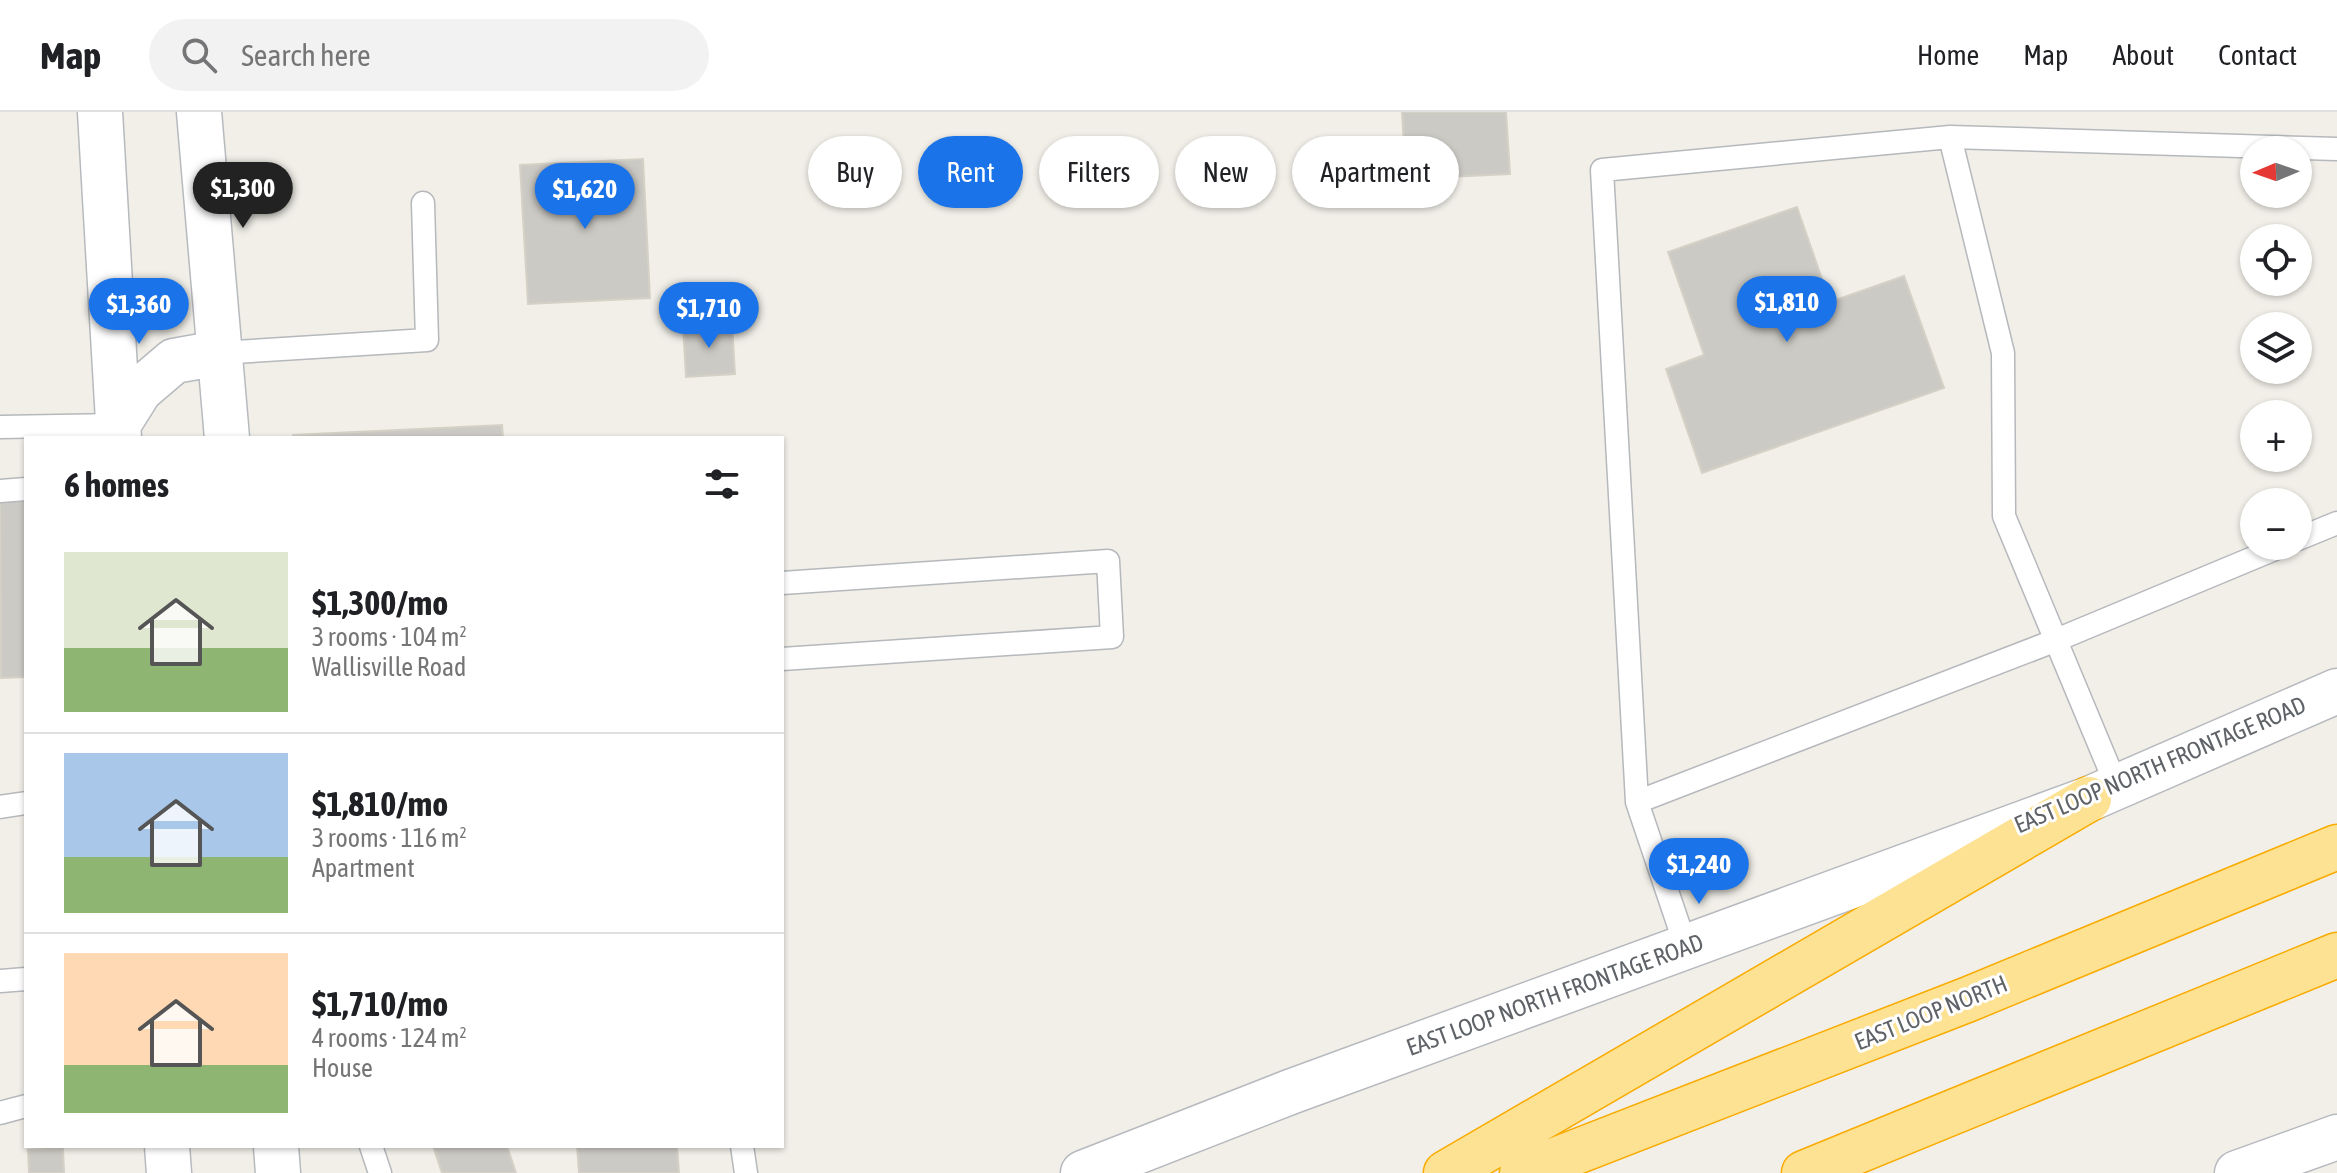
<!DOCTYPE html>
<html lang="en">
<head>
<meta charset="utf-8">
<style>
	:root { --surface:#fff; --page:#f2f2f2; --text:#202124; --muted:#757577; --line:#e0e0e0; --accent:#1a73e8 }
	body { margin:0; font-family:"Asap Condensed",sans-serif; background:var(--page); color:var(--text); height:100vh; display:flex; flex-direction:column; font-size:30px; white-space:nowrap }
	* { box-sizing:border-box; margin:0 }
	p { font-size:26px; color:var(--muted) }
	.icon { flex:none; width:44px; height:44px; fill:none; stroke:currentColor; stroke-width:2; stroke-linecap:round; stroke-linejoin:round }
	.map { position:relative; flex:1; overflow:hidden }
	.sheet { position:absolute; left:24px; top:324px; width:760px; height:712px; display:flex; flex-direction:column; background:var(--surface); border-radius:0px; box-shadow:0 2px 6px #0004 }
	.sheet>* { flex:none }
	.guide { position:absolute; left:808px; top:24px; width:760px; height:72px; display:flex; gap:16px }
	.needle { width:52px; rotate:268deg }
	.buttons { position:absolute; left:2240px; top:24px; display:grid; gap:16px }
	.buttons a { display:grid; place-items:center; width:72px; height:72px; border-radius:50%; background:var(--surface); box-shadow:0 2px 6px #0004; font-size:40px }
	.price { position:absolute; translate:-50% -68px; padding:0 18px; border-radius:28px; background:var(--accent); color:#fff; font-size:26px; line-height:52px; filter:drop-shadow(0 2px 4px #0008) }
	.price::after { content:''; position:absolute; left:50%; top:48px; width:24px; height:18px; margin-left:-12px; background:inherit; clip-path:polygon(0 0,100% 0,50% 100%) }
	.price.active { background:#222; color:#fff }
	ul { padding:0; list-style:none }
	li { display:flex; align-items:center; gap:24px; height:200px; padding:0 40px }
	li+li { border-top:2px solid var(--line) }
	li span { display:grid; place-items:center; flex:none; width:224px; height:160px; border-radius:0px; color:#555 }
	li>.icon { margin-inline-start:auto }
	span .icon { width:96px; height:96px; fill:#fffc; stroke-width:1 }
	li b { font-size:34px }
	h2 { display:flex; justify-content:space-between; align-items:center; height:96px; padding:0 40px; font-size:34px }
	.tag { padding:0 28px; border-radius:36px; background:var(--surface); box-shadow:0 2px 6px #0004; font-size:28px; line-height:72px }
	.tag.active { background:var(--accent); color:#fff }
	header { display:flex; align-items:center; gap:48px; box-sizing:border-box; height:112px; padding:0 40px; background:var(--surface); border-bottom:2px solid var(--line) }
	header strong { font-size:38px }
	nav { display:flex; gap:44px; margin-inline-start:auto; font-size:28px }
	.search { width:560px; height:72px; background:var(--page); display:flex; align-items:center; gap:20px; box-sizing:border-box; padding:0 28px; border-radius:44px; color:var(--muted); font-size:30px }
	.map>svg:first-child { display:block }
	.building { fill:#cccac5; stroke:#d6d1c6; stroke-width:2 }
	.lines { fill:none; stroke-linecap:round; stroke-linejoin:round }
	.lane-casing { stroke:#b5b8bc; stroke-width:25 }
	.secondary-casing { stroke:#b6babf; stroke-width:47 }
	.highway-casing { stroke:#f9ab00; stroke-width:47 }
	.lane { stroke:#fff; stroke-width:22 }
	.secondary { stroke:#fff; stroke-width:44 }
	.highway { stroke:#fde293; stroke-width:44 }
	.labels { text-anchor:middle; stroke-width:6; stroke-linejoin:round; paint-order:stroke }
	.street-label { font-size:24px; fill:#5f6368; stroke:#fff }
</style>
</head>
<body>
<header>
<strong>Map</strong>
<div class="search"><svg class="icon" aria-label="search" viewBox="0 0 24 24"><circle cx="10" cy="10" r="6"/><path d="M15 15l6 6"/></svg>Search here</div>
<nav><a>Home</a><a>Map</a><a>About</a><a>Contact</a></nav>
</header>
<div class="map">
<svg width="2337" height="1061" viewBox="0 0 2337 1061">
	<rect width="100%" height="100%" fill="#f1efe8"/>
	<path class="building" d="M 1402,0 L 1506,0 L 1510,62 L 1406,67 Z
		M 643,47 L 650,186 L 528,192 L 520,53 Z
		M 1797,95 L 1830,190 L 1904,164 L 1944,276 L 1702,361 L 1666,257 L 1704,243 L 1668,140 Z
		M 732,211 L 735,262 L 686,265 L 683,214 Z
		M 502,313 L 503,326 L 293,326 L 293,323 Z
		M 26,383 L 26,565 L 1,566 L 0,385 Z
		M 433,1034 L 507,1034 L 516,1061 L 442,1061 Z
		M 577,1034 L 677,1034 L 679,1061 L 579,1061 Z
		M 63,1036 L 64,1061 L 29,1061 L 28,1038 Z"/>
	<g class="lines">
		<g class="lane-casing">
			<path id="lane" d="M 1950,25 L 2003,241 L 2004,404 L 2117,675
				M 219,241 L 427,228 L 423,91
				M 0,315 L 118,313
				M 0,379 L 26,377
				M 2298,427 L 2337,411
				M 2282,434 L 2054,529 L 1637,690 L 1602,58 L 1950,25 L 2337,37
				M 782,471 L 1108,449 L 1112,525 L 782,547
				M 1637,690 L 1686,835
				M 0,695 L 26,691
				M 0,869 L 26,867
				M 0,1001 L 26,994
				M 371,1034 L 380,1061
				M 742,1034 L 746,1061"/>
		</g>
		<g class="secondary-casing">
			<path id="secondary" d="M 100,0 L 119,326
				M 199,0 L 227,326
				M 118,313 L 140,278 L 174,249 L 219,241
				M 167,1034 L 169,1061
				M 276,1034 L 278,1061
				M 1083,1061 L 1290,980 L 2089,687 L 2337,579
				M 2237,1061 L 2337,1025"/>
		</g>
		<g class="highway-casing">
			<path id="highway" d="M 1446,1061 L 2089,687
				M 1522,1061 L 1969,887 L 2337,735
				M 1804,1061 L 2337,843"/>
		</g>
		<use href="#lane" class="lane"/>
		<use href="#secondary" class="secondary"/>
		<use href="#highway" class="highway"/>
	</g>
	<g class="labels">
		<g class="street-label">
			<text transform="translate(2160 653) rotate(-23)" y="8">EAST LOOP NORTH FRONTAGE ROAD</text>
			<text transform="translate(1555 883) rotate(-20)" y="8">EAST LOOP NORTH FRONTAGE ROAD</text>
			<text transform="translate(1931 901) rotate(-22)" y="8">EAST LOOP NORTH</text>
		</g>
	</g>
</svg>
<div class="buttons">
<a><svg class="needle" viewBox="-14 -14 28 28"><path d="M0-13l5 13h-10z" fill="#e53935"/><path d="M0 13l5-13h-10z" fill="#757577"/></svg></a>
<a><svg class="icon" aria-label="locate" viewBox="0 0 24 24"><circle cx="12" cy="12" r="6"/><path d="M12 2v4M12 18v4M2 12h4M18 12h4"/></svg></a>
<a><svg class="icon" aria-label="layers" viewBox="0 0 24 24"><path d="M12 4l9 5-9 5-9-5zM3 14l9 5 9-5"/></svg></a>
<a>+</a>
<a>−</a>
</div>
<b class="price active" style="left:243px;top:118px">$1,300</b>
<b class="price" style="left:585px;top:119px">$1,620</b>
<b class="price" style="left:1787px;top:232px">$1,810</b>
<b class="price" style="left:139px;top:234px">$1,360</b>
<b class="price" style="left:709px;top:238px">$1,710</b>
<b class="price" style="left:1699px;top:794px">$1,240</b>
<div class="guide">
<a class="tag">Buy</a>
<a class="tag active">Rent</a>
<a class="tag">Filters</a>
<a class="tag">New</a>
<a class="tag">Apartment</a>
</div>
<section class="sheet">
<h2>6 homes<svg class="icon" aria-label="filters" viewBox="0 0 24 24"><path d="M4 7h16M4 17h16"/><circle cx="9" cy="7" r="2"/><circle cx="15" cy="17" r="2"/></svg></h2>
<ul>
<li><span style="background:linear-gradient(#dfe7d0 60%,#8fb573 0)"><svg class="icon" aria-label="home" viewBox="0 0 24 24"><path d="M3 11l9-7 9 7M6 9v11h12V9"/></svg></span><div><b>$1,300/mo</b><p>3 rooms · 104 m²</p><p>Wallisville Road</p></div></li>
<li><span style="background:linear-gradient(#a9c7e8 65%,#8fb573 0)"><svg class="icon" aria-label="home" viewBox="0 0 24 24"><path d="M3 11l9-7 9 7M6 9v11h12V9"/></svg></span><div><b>$1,810/mo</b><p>3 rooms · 116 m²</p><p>Apartment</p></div></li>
<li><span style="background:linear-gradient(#ffd9b3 70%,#8fb573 0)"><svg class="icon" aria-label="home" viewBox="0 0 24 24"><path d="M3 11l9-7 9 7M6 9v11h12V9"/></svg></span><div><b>$1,710/mo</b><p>4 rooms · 124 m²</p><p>House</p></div></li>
</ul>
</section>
</div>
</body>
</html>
